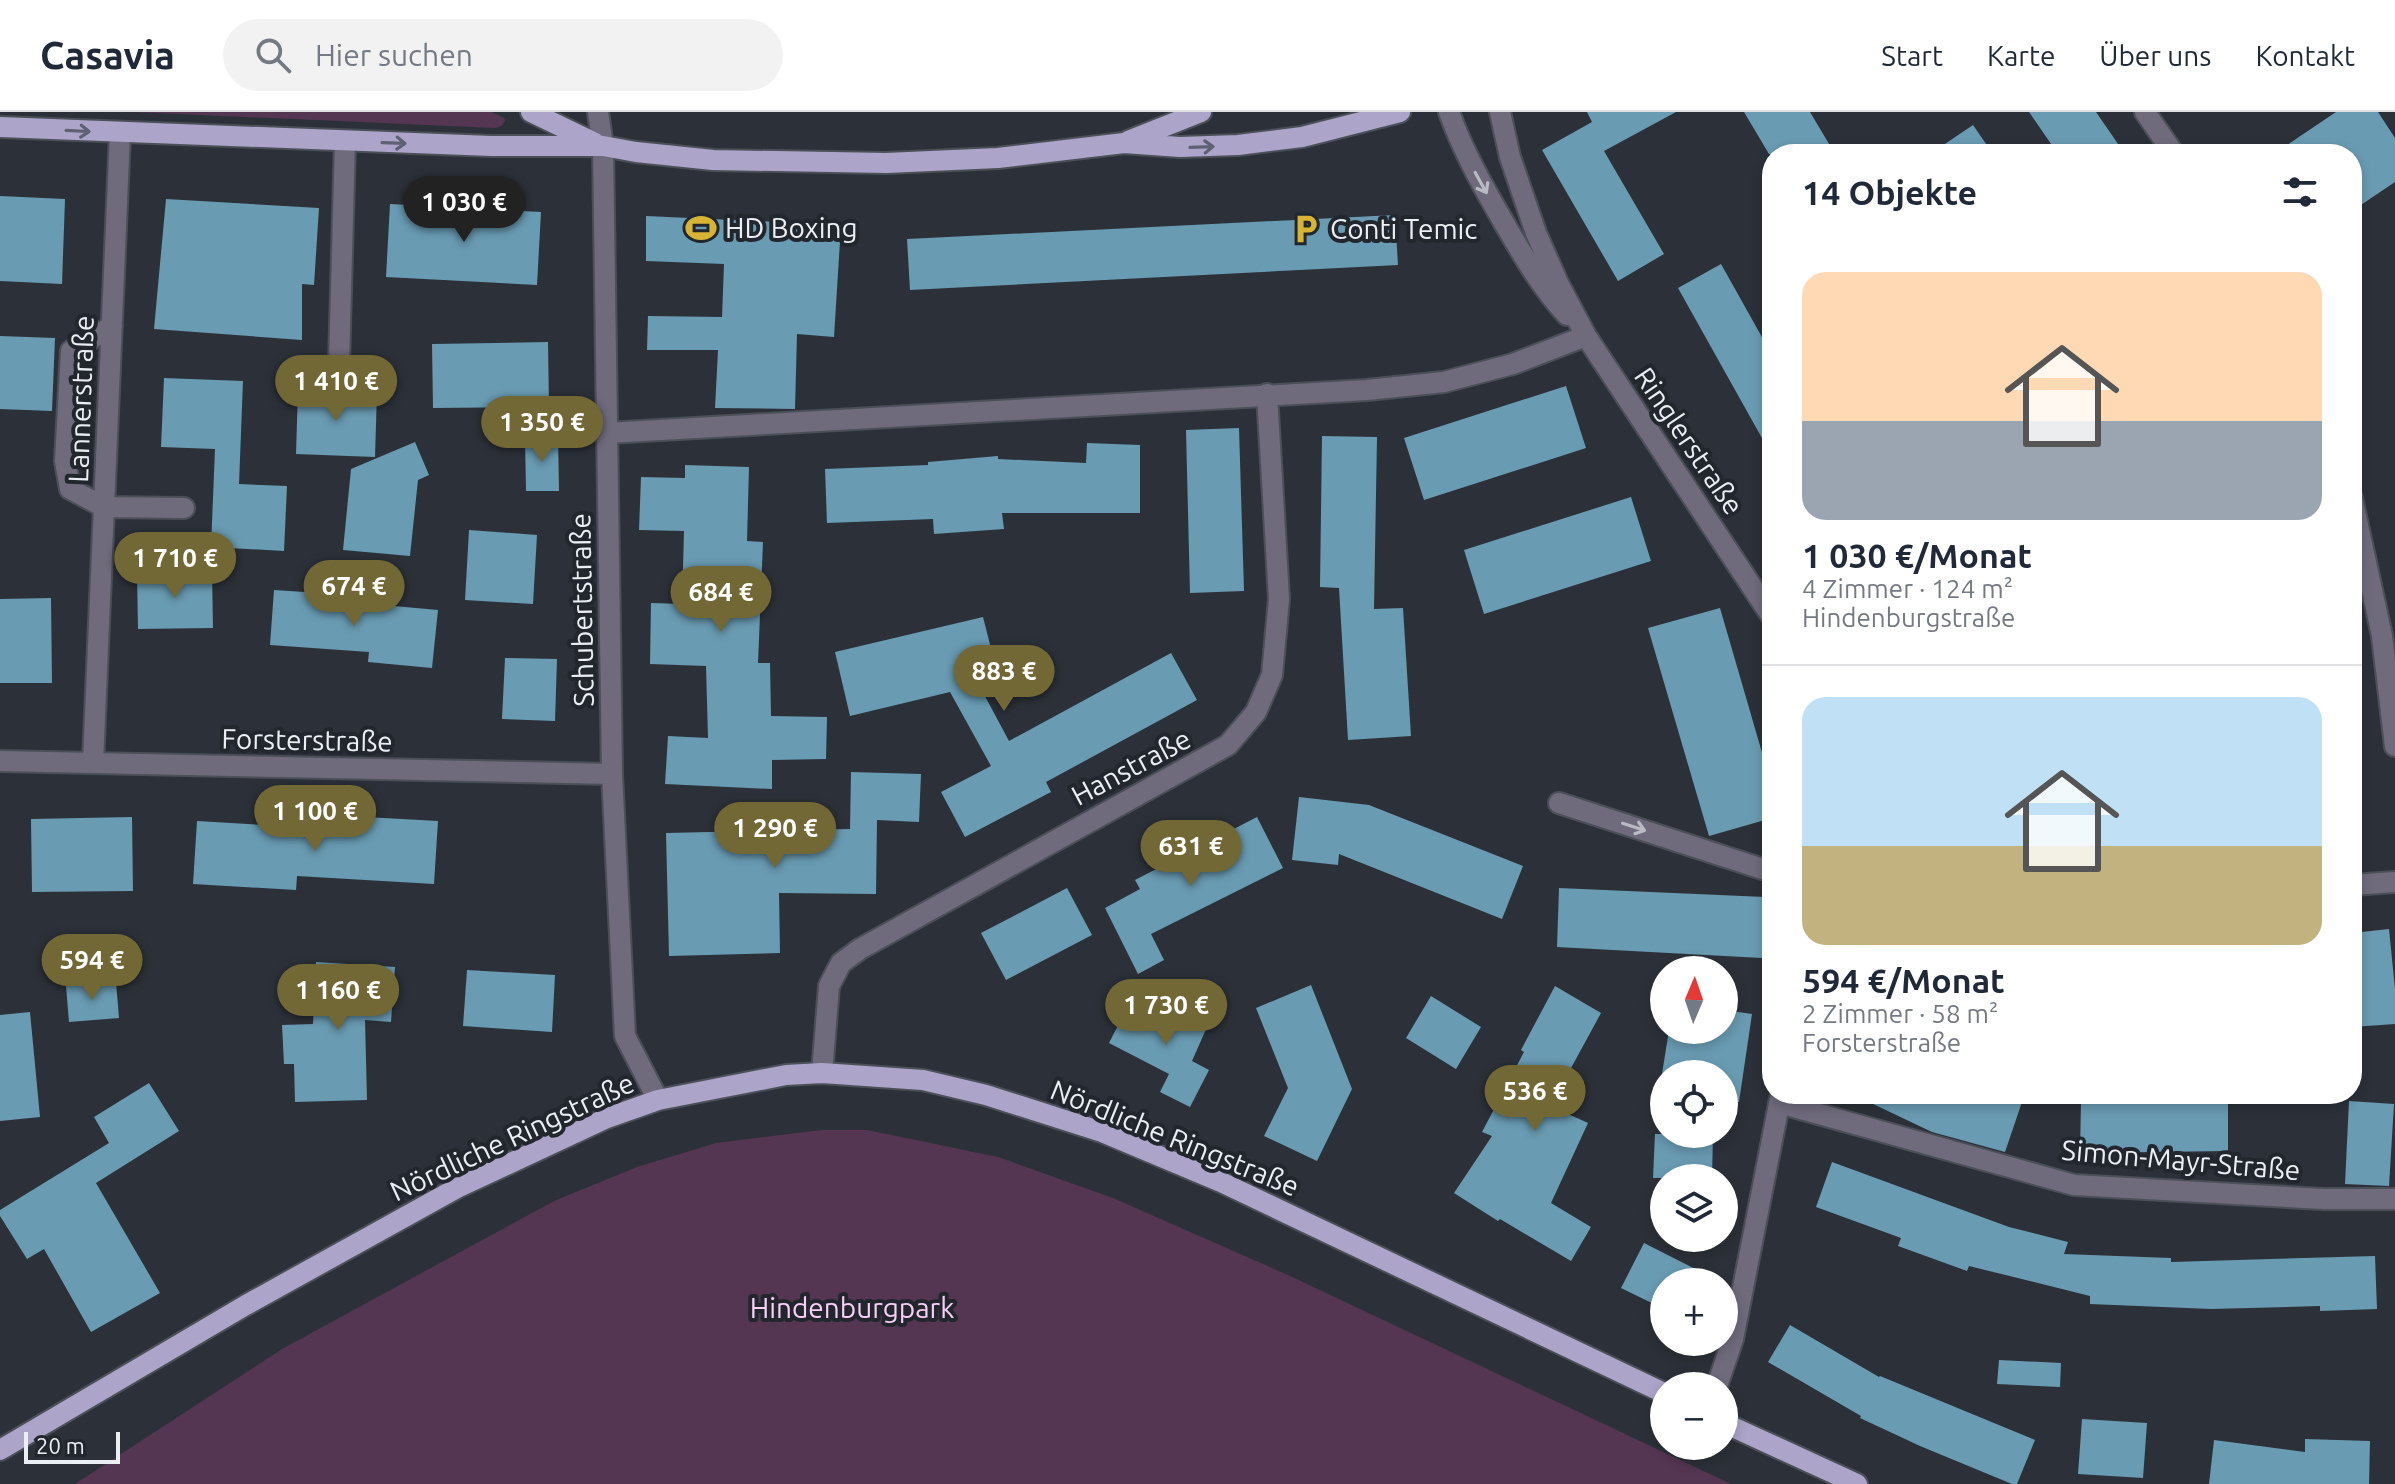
<!DOCTYPE html>
<html lang="de">
<head>
<meta charset="utf-8">
<style>
	:root { --surface:#fff; --page:#f2f2f3; --text:#1f2937; --muted:#747a83; --line:#e0e1e3; --accent:#726836 }
	body { margin:0; font-family:Ubuntu,sans-serif; background:var(--page); color:var(--text); height:100vh; display:flex; flex-direction:column; font-size:30px; white-space:nowrap }
	* { box-sizing:border-box; margin:0 }
	p { font-size:26px; color:var(--muted) }
	.icon { flex:none; width:44px; height:44px; fill:none; stroke:currentColor; stroke-width:2; stroke-linecap:round; stroke-linejoin:round }
	.map { position:relative; flex:1; overflow:hidden }
	.side { position:absolute; left:1762px; top:32px; width:600px; height:960px; display:flex; flex-direction:column; background:var(--surface); border-radius:32px; box-shadow:0 4px 12px #0003 }
	.side>* { flex:none }
	.needle { width:52px; rotate:2deg }
	.fabs { position:absolute; left:1650px; top:844px; display:grid; gap:16px }
	.fabs a { display:grid; place-items:center; width:88px; height:88px; border-radius:50%; background:var(--surface); box-shadow:0 4px 12px #0003; font-size:40px }
	.scale { position:absolute; left:24px; bottom:20px; width:96px; box-sizing:border-box; padding-left:8px; border:4px solid #ebeff4; border-top:0; font-size:22px; line-height:28px; white-space:nowrap; color:#ebeff4; -webkit-text-stroke:6px #22272e; paint-order:stroke }
	.price { position:absolute; translate:-50% -68px; padding:0 18px; border-radius:28px; background:var(--accent); color:#fff; font-size:26px; line-height:52px; filter:drop-shadow(0 2px 4px #0008) }
	.price::after { content:''; position:absolute; left:50%; top:48px; width:24px; height:18px; margin-left:-12px; background:inherit; clip-path:polygon(0 0,100% 0,50% 100%) }
	.price.on { background:#222; color:#fff }
	ul { padding:0; list-style:none }
	li { display:grid; align-content:center; gap:16px; height:424px; padding:0 40px }
	li+li { border-top:2px solid var(--line) }
	li span { display:grid; place-items:center; height:248px; border-radius:24px; color:#555 }
	li>.icon { margin-inline-start:auto }
	span .icon { width:144px; height:144px; fill:#fffc; stroke-width:1 }
	li b { font-size:34px }
	h2 { display:flex; justify-content:space-between; align-items:center; height:96px; padding:0 40px; font-size:34px }
	header { display:flex; align-items:center; gap:48px; box-sizing:border-box; height:112px; padding:0 40px; background:var(--surface); border-bottom:2px solid var(--line) }
	header strong { font-size:38px }
	nav { display:flex; gap:44px; margin-inline-start:auto; font-size:28px }
	.search { width:560px; height:72px; background:var(--page); display:flex; align-items:center; gap:20px; box-sizing:border-box; padding:0 28px; border-radius:44px; color:var(--muted); font-size:30px }
	.map>svg:first-child { display:block }
	.green { fill:#543652 }
	.building { fill:#699bb2 }
	.lines { fill:none; stroke-linecap:round; stroke-linejoin:round }
	.minor-casing { stroke:#4b4f57; stroke-width:24 }
	.major-casing { stroke:#4b4f57; stroke-width:24 }
	.minor { stroke:#6f6b7d; stroke-width:20 }
	.major { stroke:#aca5c9; stroke-width:20 }
	.oneway { stroke:#606074 }
	.oneway2 { stroke:#b9bac4 }
	.labels { text-anchor:middle; stroke-width:8; stroke-linejoin:round; paint-order:stroke }
	.poi-label { font-size:28px; fill:#ebeff4; stroke:#22272e; text-anchor:start }
	.street-label { font-size:28px; fill:#ebeff4; stroke:#22272e }
	.park-label { font-size:28px; fill:#facdf7; stroke:#22272e }
</style>
</head>
<body>
<header>
<strong>Casavia</strong>
<div class="search"><svg class="icon" aria-label="search" viewBox="0 0 24 24"><circle cx="10" cy="10" r="6"/><path d="M15 15l6 6"/></svg>Hier suchen</div>
<nav><a>Start</a><a>Karte</a><a>Über uns</a><a>Kontakt</a></nav>
</header>
<div class="map">
<svg width="2395" height="1372" viewBox="0 0 2395 1372">
	<rect width="100%" height="100%" fill="#2c3139"/>
	<path class="green" d="M 134,0 L 492,0 L 504,6 L 505,9 L 501,14 L 495,16 Z
		M 822,1018 L 867,1018 L 998,1045 L 1113,1086 L 1290,1164 L 1731,1372 L 75,1372 L 282,1237 L 554,1089 L 637,1055 L 716,1031 Z"/>
	<path class="building" d="M 1587,0 L 1676,0 L 1604,39 L 1664,142 L 1618,169 L 1542,38 L 1592,10 Z
		M 1744,0 L 1810,0 L 1835,42 L 1769,42 Z
		M 2029,0 L 2096,0 L 2125,42 L 2058,42 Z
		M 2336,0 L 2378,0 L 2395,26 L 2395,70 L 2352,99 L 2352,42 L 2274,42 Z
		M 1973,13 L 1993,42 L 1930,42 Z
		M 0,84 L 65,87 L 62,172 L 0,169 Z
		M 166,87 L 319,96 L 314,173 L 302,172 L 302,228 L 154,217 Z
		M 390,92 L 541,100 L 537,173 L 386,165 Z
		M 1395,103 L 1398,153 L 910,178 L 907,127 Z
		M 646,104 L 841,113 L 834,225 L 797,222 L 795,297 L 715,296 L 718,238 L 647,238 L 648,204 L 722,205 L 724,152 L 646,149 Z
		M 1721,152 L 1772,243 L 1772,344 L 1678,176 Z
		M 0,224 L 55,226 L 52,299 L 0,297 Z
		M 548,230 L 549,295 L 433,296 L 432,232 Z
		M 164,266 L 243,269 L 239,372 L 287,374 L 284,439 L 211,435 L 215,337 L 161,335 Z
		M 1566,274 L 1586,336 L 1424,388 L 1404,326 Z
		M 298,277 L 377,280 L 375,345 L 296,342 Z
		M 1239,316 L 1244,479 L 1190,481 L 1186,318 Z
		M 525,324 L 558,324 L 559,379 L 526,379 Z
		M 1322,324 L 1377,325 L 1374,497 L 1403,496 L 1411,624 L 1348,628 L 1339,476 L 1320,475 Z
		M 415,330 L 429,363 L 418,368 L 410,444 L 343,438 L 351,357 Z
		M 1087,331 L 1140,333 L 1140,401 L 1002,401 L 1004,417 L 934,422 L 933,407 L 827,411 L 825,357 L 928,353 L 928,350 L 998,344 L 998,347 L 1086,351 Z
		M 685,353 L 749,355 L 747,429 L 763,430 L 758,551 L 770,551 L 771,604 L 827,605 L 826,647 L 772,648 L 772,677 L 665,672 L 668,624 L 708,626 L 706,554 L 650,552 L 651,491 L 682,492 L 684,419 L 639,418 L 641,365 L 685,366 Z
		M 1631,385 L 1651,449 L 1484,502 L 1464,438 Z
		M 469,418 L 537,423 L 533,492 L 465,488 Z
		M 212,460 L 213,516 L 138,517 L 137,461 Z
		M 274,478 L 350,483 L 349,490 L 438,498 L 432,556 L 368,550 L 369,540 L 270,533 Z
		M 51,486 L 52,571 L 0,571 L 0,487 Z
		M 1720,496 L 1772,675 L 1772,706 L 1709,724 L 1648,516 Z
		M 983,505 L 999,568 L 979,573 L 1009,629 L 1171,541 L 1197,588 L 1046,670 L 1051,680 L 965,725 L 941,680 L 991,654 L 950,580 L 850,604 L 835,540 Z
		M 505,546 L 557,547 L 555,609 L 502,607 Z
		M 851,660 L 921,662 L 919,710 L 877,708 L 876,782 L 779,781 L 780,841 L 669,844 L 666,721 L 850,717 Z
		M 1299,685 L 1369,693 L 1523,754 L 1502,807 L 1339,742 L 1338,753 L 1292,748 Z
		M 348,704 L 438,709 L 434,772 L 297,764 L 296,778 L 193,772 L 197,709 L 347,718 Z
		M 132,705 L 133,779 L 32,780 L 31,707 Z
		M 1257,705 L 1283,756 L 1151,822 L 1164,848 L 1138,862 L 1105,796 L 1140,777 L 1135,768 Z
		M 1067,776 L 1092,823 L 1006,868 L 981,821 Z
		M 1559,776 L 1765,785 L 1762,846 L 1557,835 Z
		M 2389,817 L 2395,877 L 2395,912 L 2352,915 L 2352,821 Z
		M 316,850 L 395,855 L 391,910 L 365,908 L 367,988 L 295,990 L 294,952 L 284,952 L 282,913 L 313,912 Z
		M 467,858 L 555,863 L 552,920 L 463,914 Z
		M 116,870 L 119,906 L 69,910 L 66,874 Z
		M 1311,873 L 1352,977 L 1317,1049 L 1264,1024 L 1288,976 L 1256,896 Z
		M 1555,874 L 1601,901 L 1558,980 L 1562,982 L 1555,996 L 1588,1011 L 1551,1091 L 1591,1115 L 1571,1149 L 1500,1107 L 1498,1109 L 1454,1081 L 1492,1024 L 1482,1020 L 1524,940 L 1521,938 Z
		M 1431,884 L 1481,915 L 1456,957 L 1406,926 Z
		M 1131,888 L 1172,911 L 1181,892 L 1211,906 L 1192,949 L 1209,958 L 1190,995 L 1160,980 L 1169,962 L 1109,931 Z
		M 1724,898 L 1752,902 L 1739,990 L 1724,989 L 1724,962 L 1662,962 L 1669,918 L 1724,918 Z
		M 30,900 L 40,1005 L 0,1009 L 0,903 Z
		M 149,971 L 179,1019 L 96,1071 L 160,1181 L 91,1220 L 44,1137 L 27,1147 L 0,1104 L 0,1098 L 109,1031 L 94,1005 Z
		M 1852,982 L 1997,982 L 2022,990 L 2005,1040 L 1932,1020 Z
		M 2228,988 L 2228,1039 L 2080,1041 L 2081,990 Z
		M 2349,989 L 2394,992 L 2389,1074 L 2345,1072 Z
		M 1655,1022 L 1713,1022 L 1712,1066 L 1653,1066 Z
		M 1832,1050 L 2009,1115 L 2068,1130 L 2064,1142 L 2171,1146 L 2171,1150 L 2375,1144 L 2377,1197 L 2320,1199 L 2320,1194 L 2211,1197 L 2090,1192 L 2090,1184 L 1969,1154 L 1967,1159 L 1898,1134 L 1901,1126 L 1816,1095 Z
		M 1644,1131 L 1721,1170 L 1664,1170 L 1664,1197 L 1621,1176 Z
		M 1790,1213 L 1879,1265 L 1880,1264 L 2035,1328 L 2017,1372 L 2012,1372 L 1920,1334 L 1860,1306 L 1861,1304 L 1768,1250 Z
		M 1999,1248 L 2061,1251 L 2060,1275 L 1997,1272 Z
		M 2082,1307 L 2147,1311 L 2143,1366 L 2078,1362 Z
		M 2305,1327 L 2370,1329 L 2369,1372 L 2209,1372 L 2214,1328 L 2305,1340 Z"/>
	<g class="lines">
		<g class="minor-casing">
			<path id="minor" d="M 598,0 L 603,34 L 612,662 L 625,924 L 658,988
				M 1449,0 C 1464,42 1485,78 1507,116 C 1525,147 1543,177 1567,203
				M 1500,0 L 1510,45 L 1536,121 L 1558,171 L 1586,224 L 1772,505
				M 2145,0 L 2174,42
				M 112,214 L 71,239 L 65,349 L 70,377 L 104,395 L 184,396
				M 339,252 L 345,29
				M 607,321 L 1367,278 L 1444,270 L 1513,252 L 1586,224
				M 2352,386 L 2382,524 L 2395,634
				M 0,649 L 612,662
				M 93,651 L 120,21
				M 1559,691 L 1772,760
				M 2352,773 L 2395,770
				M 822,961 L 829,874 L 841,851 L 860,837 L 1228,633 L 1256,600 L 1272,563 L 1279,487 L 1267,282
				M 1779,991 L 2074,1073 L 2323,1087 L 2395,1087
				M 1717,1274 L 1733,1227 L 1781,982"/>
		</g>
		<g class="major-casing">
			<path id="major" d="M 531,0 L 595,31
				M 0,15 L 491,34 L 603,34 L 636,40 L 713,48 L 886,51 L 998,46 L 1124,31 L 1180,35 L 1238,33 L 1302,25 L 1400,0
				M 1128,29 L 1201,0
				M 1724,1311 L 1857,1372
				M 0,1338 L 246,1193 L 457,1076 L 607,1006 L 658,988 L 786,963 L 822,961 L 923,968 L 986,983 L 1102,1020 L 1221,1070 L 1664,1281"/>
		</g>
		<use href="#minor" class="minor"/>
		<use href="#major" class="major"/>
	</g>
	<defs><path id="oneway-shaft" d="M-6 0H5M1.5-3L5.5 0L1.5 3" fill="none" stroke-width="1.6" stroke-linecap="round" stroke-linejoin="round" transform="scale(2)"/></defs>
	<g class="oneway">
		<use href="#oneway-shaft" transform="translate(78 19) rotate(3)"/>
		<use href="#oneway-shaft" transform="translate(394 31) rotate(2)"/>
		<use href="#oneway-shaft" transform="translate(1202 35) rotate(-2)"/>
	</g>
	<g class="oneway2">
		<use href="#oneway-shaft" transform="translate(1481 71) rotate(61)"/>
		<use href="#oneway-shaft" transform="translate(1634 715) rotate(18)"/>
	</g>
	<defs>
		<g id="stadium-bare" transform="scale(2.4)"><path d="M0-5a6.5 5 0 1 0 0 10a6.5 5 0 1 0 0-10ZM-3.5-1.8h7v3.6h-7Z" fill="#d7b434" stroke="#22272e" stroke-width="2.5" paint-order="stroke"/></g>
		<g id="parking-bare" transform="scale(2.4)"><path d="M-3.5-5.5H1a3.5 3.5 0 0 1 0 7H-1V5.5H-3.5ZM-1-3.4V-.6H.8a1.4 1.4 0 0 0 0-2.8Z" fill="#d7b434" stroke="#22272e" stroke-width="2.5" paint-order="stroke"/></g>
	</defs>
	<g fill-rule="evenodd">
		<use href="#stadium-bare" x="701" y="116"/>
		<use href="#parking-bare" x="1306" y="117"/>
	</g>
	<g class="labels">
		<g class="poi-label">
			<text x="725" y="126">HD Boxing</text>
			<text x="1330" y="127">Conti Temic</text>
		</g>
		<g class="street-label">
			<text transform="translate(81 287) rotate(-88)" y="10">Lannerstraße</text>
			<text transform="translate(1689 329) rotate(56)" y="10">Ringlerstraße</text>
			<text transform="translate(582 498) rotate(-91)" y="10">Schubertstraße</text>
			<text transform="translate(307 628) rotate(1)" y="10">Forsterstraße</text>
			<text transform="translate(1131 655) rotate(-28)" y="10">Hanstraße</text>
			<text transform="translate(512 1025) rotate(-25)" y="10">Nördliche Ringstraße</text>
			<text transform="translate(1175 1026) rotate(22)" y="10">Nördliche Ringstraße</text>
			<text transform="translate(2181 1048) rotate(5)" y="10">Simon-Mayr-Straße</text>
		</g>
		<g class="park-label">
			<text x="852" y="1206">Hindenburgpark</text>
		</g>
	</g>
</svg>
<div class="fabs">
<a><svg class="needle" viewBox="-14 -14 28 28"><path d="M0-13l5 13h-10z" fill="#e53935"/><path d="M0 13l5-13h-10z" fill="#747a83"/></svg></a>
<a><svg class="icon" aria-label="locate" viewBox="0 0 24 24"><circle cx="12" cy="12" r="6"/><path d="M12 2v4M12 18v4M2 12h4M18 12h4"/></svg></a>
<a><svg class="icon" aria-label="layers" viewBox="0 0 24 24"><path d="M12 4l9 5-9 5-9-5zM3 14l9 5 9-5"/></svg></a>
<a>+</a>
<a>−</a>
</div>
<div class="scale">20 m</div>
<b class="price on" style="left:464px;top:132px">1 030 €</b>
<b class="price" style="left:336px;top:311px">1 410 €</b>
<b class="price" style="left:542px;top:352px">1 350 €</b>
<b class="price" style="left:175px;top:488px">1 710 €</b>
<b class="price" style="left:354px;top:516px">674 €</b>
<b class="price" style="left:721px;top:522px">684 €</b>
<b class="price" style="left:1004px;top:601px">883 €</b>
<b class="price" style="left:315px;top:741px">1 100 €</b>
<b class="price" style="left:775px;top:758px">1 290 €</b>
<b class="price" style="left:1191px;top:776px">631 €</b>
<b class="price" style="left:92px;top:890px">594 €</b>
<b class="price" style="left:338px;top:920px">1 160 €</b>
<b class="price" style="left:1166px;top:935px">1 730 €</b>
<b class="price" style="left:1535px;top:1021px">536 €</b>
<section class="side">
<h2>14 Objekte<svg class="icon" aria-label="filters" viewBox="0 0 24 24"><path d="M4 7h16M4 17h16"/><circle cx="9" cy="7" r="2"/><circle cx="15" cy="17" r="2"/></svg></h2>
<ul>
<li><span style="background:linear-gradient(#ffd9b3 60%,#9aa5b1 0)"><svg class="icon" aria-label="home" viewBox="0 0 24 24"><path d="M3 11l9-7 9 7M6 9v11h12V9"/></svg></span><div><b>1 030 €/Monat</b><p>4 Zimmer · 124 m²</p><p>Hindenburgstraße</p></div></li>
<li><span style="background:linear-gradient(#bfe0f5 60%,#c2b280 0)"><svg class="icon" aria-label="home" viewBox="0 0 24 24"><path d="M3 11l9-7 9 7M6 9v11h12V9"/></svg></span><div><b>594 €/Monat</b><p>2 Zimmer · 58 m²</p><p>Forsterstraße</p></div></li>
</ul>
</section>
</div>
</body>
</html>
